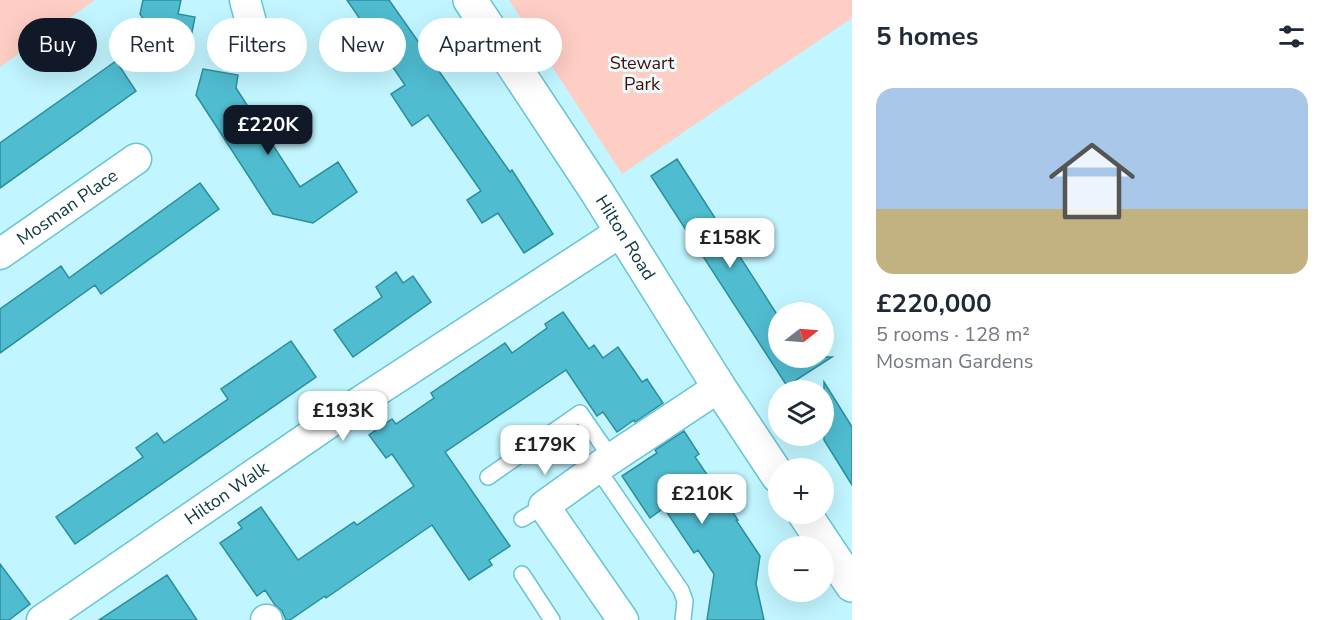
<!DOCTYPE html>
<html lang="en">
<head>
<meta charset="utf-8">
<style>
	:root { --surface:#fff; --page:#f6f6f7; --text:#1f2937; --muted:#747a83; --line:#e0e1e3; --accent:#111827 }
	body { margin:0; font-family:"Nunito Sans",sans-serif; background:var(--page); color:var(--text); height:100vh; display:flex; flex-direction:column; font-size:22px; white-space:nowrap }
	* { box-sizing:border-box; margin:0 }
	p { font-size:20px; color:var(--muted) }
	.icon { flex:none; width:33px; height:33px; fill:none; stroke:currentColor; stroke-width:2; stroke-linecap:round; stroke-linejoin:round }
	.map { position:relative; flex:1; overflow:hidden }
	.drawer { display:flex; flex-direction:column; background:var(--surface); width:480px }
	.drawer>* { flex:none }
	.top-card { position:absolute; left:18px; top:18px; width:570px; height:54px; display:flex; gap:12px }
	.needle { width:39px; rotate:73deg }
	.tools { position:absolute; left:768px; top:302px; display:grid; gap:12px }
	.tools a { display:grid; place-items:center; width:66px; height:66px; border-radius:50%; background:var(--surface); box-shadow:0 6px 24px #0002; font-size:30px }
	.price { position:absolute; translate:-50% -51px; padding:0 14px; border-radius:12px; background:#fff; color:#222; font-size:20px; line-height:39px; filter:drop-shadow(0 2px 3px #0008) }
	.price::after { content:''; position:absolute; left:50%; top:36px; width:18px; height:14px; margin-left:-9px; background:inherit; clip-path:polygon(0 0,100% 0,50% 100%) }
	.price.current { background:var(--accent); color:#fff }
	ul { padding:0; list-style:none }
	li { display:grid; align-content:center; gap:12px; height:318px; padding:0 24px }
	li+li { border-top:2px solid var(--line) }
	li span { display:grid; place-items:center; height:186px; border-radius:18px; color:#555 }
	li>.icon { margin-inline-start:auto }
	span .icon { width:108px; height:108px; fill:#fffc; stroke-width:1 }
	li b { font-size:26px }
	h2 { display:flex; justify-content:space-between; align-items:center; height:72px; padding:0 24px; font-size:26px }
	.tag { padding:0 21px; border-radius:27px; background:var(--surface); box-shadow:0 6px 24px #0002; font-size:21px; line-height:54px }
	.tag.current { background:var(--accent); color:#fff }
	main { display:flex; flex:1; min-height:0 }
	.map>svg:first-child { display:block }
	.green { fill:#fecdc4 }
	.building { fill:#50bcd0; stroke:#2b8e9e; stroke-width:1.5 }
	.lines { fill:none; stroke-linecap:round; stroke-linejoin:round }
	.service-casing { stroke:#68c4d5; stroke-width:18 }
	.minor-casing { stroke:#68c4d5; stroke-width:33 }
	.tertiary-casing { stroke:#68c4d5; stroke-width:36 }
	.service { stroke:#fff; stroke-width:15 }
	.minor { stroke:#fff; stroke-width:30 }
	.tertiary { stroke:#fff; stroke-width:33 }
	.labels { text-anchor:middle; stroke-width:6; stroke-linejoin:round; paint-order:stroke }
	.park-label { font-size:18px; fill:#510802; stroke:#eafbfe }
	.street-label { font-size:18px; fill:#0f383f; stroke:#eafbfe }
</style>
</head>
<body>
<main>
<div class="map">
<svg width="852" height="620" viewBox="0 0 852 620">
	<rect width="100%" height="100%" fill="#c1f5ff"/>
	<path class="green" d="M 0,0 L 95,0 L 0,67 Z
		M 509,0 L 852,0 L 852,18 L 622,174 Z"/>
	<path class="building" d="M 143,0 L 181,0 L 178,14 L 195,17 L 188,52 L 163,47 L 140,14 Z
		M 347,0 L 389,0 L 510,172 L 512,170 L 553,234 L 524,253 L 498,213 L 482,223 L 467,200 L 481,191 L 428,115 L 412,126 L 391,94 L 405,85 Z
		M 116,61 L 136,91 L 0,188 L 0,143 Z
		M 203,69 L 238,75 L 236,88 L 300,187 L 338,162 L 357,192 L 313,223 L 273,214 L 196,95 Z
		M 677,159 L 778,316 L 778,357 L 832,357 L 787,386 L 651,176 Z
		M 200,183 L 219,209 L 101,294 L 95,285 L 0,353 L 0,309 L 61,266 L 69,278 Z
		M 396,272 L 403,283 L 413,276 L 431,302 L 353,357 L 334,330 L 382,297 L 376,287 Z
		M 563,312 L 589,349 L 594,345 L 603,358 L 618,347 L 642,382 L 647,379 L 663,403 L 635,422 L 634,420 L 617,432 L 603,412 L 597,416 L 566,370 L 445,452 L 510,546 L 489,560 L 492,565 L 469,580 L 432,525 L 326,598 L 325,596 L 290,620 L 286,620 L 282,611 L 275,605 L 265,590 L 257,596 L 220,543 L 242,528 L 238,523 L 261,507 L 298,560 L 354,522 L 357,525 L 414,486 L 392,454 L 386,458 L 369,435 L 392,419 L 396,424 L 434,398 L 431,393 L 505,343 L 512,353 L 547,328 L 545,324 Z
		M 291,341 L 316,377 L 75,544 L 56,517 L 143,457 L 136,448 L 157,433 L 164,443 L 228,399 L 221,389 Z
		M 824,382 L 852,427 L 852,485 L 824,440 Z
		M 684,431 L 699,454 L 695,457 L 738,520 L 736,520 L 760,556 L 756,584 L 764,620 L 707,620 L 714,574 L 698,550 L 694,553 L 664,508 L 650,518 L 622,476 L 657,453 L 655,450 Z
		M 0,564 L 30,604 L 9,620 L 0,620 Z
		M 167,575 L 197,620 L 99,620 Z"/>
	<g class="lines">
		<g class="service-casing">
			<path id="service" d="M 597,468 L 681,590 L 685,601 L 683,620
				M 488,477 L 580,413 L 612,459
				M 522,519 L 544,506
				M 522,574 L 552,620"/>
		</g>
		<g class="minor-casing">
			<g id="minor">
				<path d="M 245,0 L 252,26"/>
				<path id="s1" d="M 0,254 L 136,159"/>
				<path id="s2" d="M 42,620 L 355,405 L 622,231"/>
				<path d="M 266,620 L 267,620"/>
				<path d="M 623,620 L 544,506 L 597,468 L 719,387"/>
			</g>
		</g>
		<g class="tertiary-casing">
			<g id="tertiary">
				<path id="s3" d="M 470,0 L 597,192 L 719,387 L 778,476"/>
				<path d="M 804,513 L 852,585"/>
			</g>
		</g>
		<use href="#service" class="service"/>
		<use href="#minor" class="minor"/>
		<use href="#tertiary" class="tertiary"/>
	</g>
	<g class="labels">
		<g class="park-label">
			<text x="642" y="69">Stewart<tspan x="642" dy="21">Park</tspan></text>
		</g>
		<g class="street-label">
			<text dy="6" stroke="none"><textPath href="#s1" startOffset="82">Mosman Place</textPath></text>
			<text dy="6" stroke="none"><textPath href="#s3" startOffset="284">Hilton Road</textPath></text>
			<text dy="6" stroke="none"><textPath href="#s2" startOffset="224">Hilton Walk</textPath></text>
		</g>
	</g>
</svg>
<div class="tools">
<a><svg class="needle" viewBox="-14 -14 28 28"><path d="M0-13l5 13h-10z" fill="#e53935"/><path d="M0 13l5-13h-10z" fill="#747a83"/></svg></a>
<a><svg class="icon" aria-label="layers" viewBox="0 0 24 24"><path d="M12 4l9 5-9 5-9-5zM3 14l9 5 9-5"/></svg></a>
<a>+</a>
<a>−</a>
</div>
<b class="price current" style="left:268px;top:156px">£220K</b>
<b class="price" style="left:730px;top:269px">£158K</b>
<b class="price" style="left:343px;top:442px">£193K</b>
<b class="price" style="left:545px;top:476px">£179K</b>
<b class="price" style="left:702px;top:525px">£210K</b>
<div class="top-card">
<a class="tag current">Buy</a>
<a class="tag">Rent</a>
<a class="tag">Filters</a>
<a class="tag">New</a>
<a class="tag">Apartment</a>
</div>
</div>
<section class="drawer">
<h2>5 homes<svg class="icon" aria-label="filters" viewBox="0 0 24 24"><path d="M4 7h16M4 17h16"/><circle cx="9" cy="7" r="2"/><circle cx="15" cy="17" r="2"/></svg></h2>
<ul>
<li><span style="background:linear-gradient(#a9c7e8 65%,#c2b280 0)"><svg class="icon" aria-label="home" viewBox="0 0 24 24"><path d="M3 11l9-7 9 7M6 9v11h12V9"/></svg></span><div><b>£220,000</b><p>5 rooms · 128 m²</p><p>Mosman Gardens</p></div></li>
</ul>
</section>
</main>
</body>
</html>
